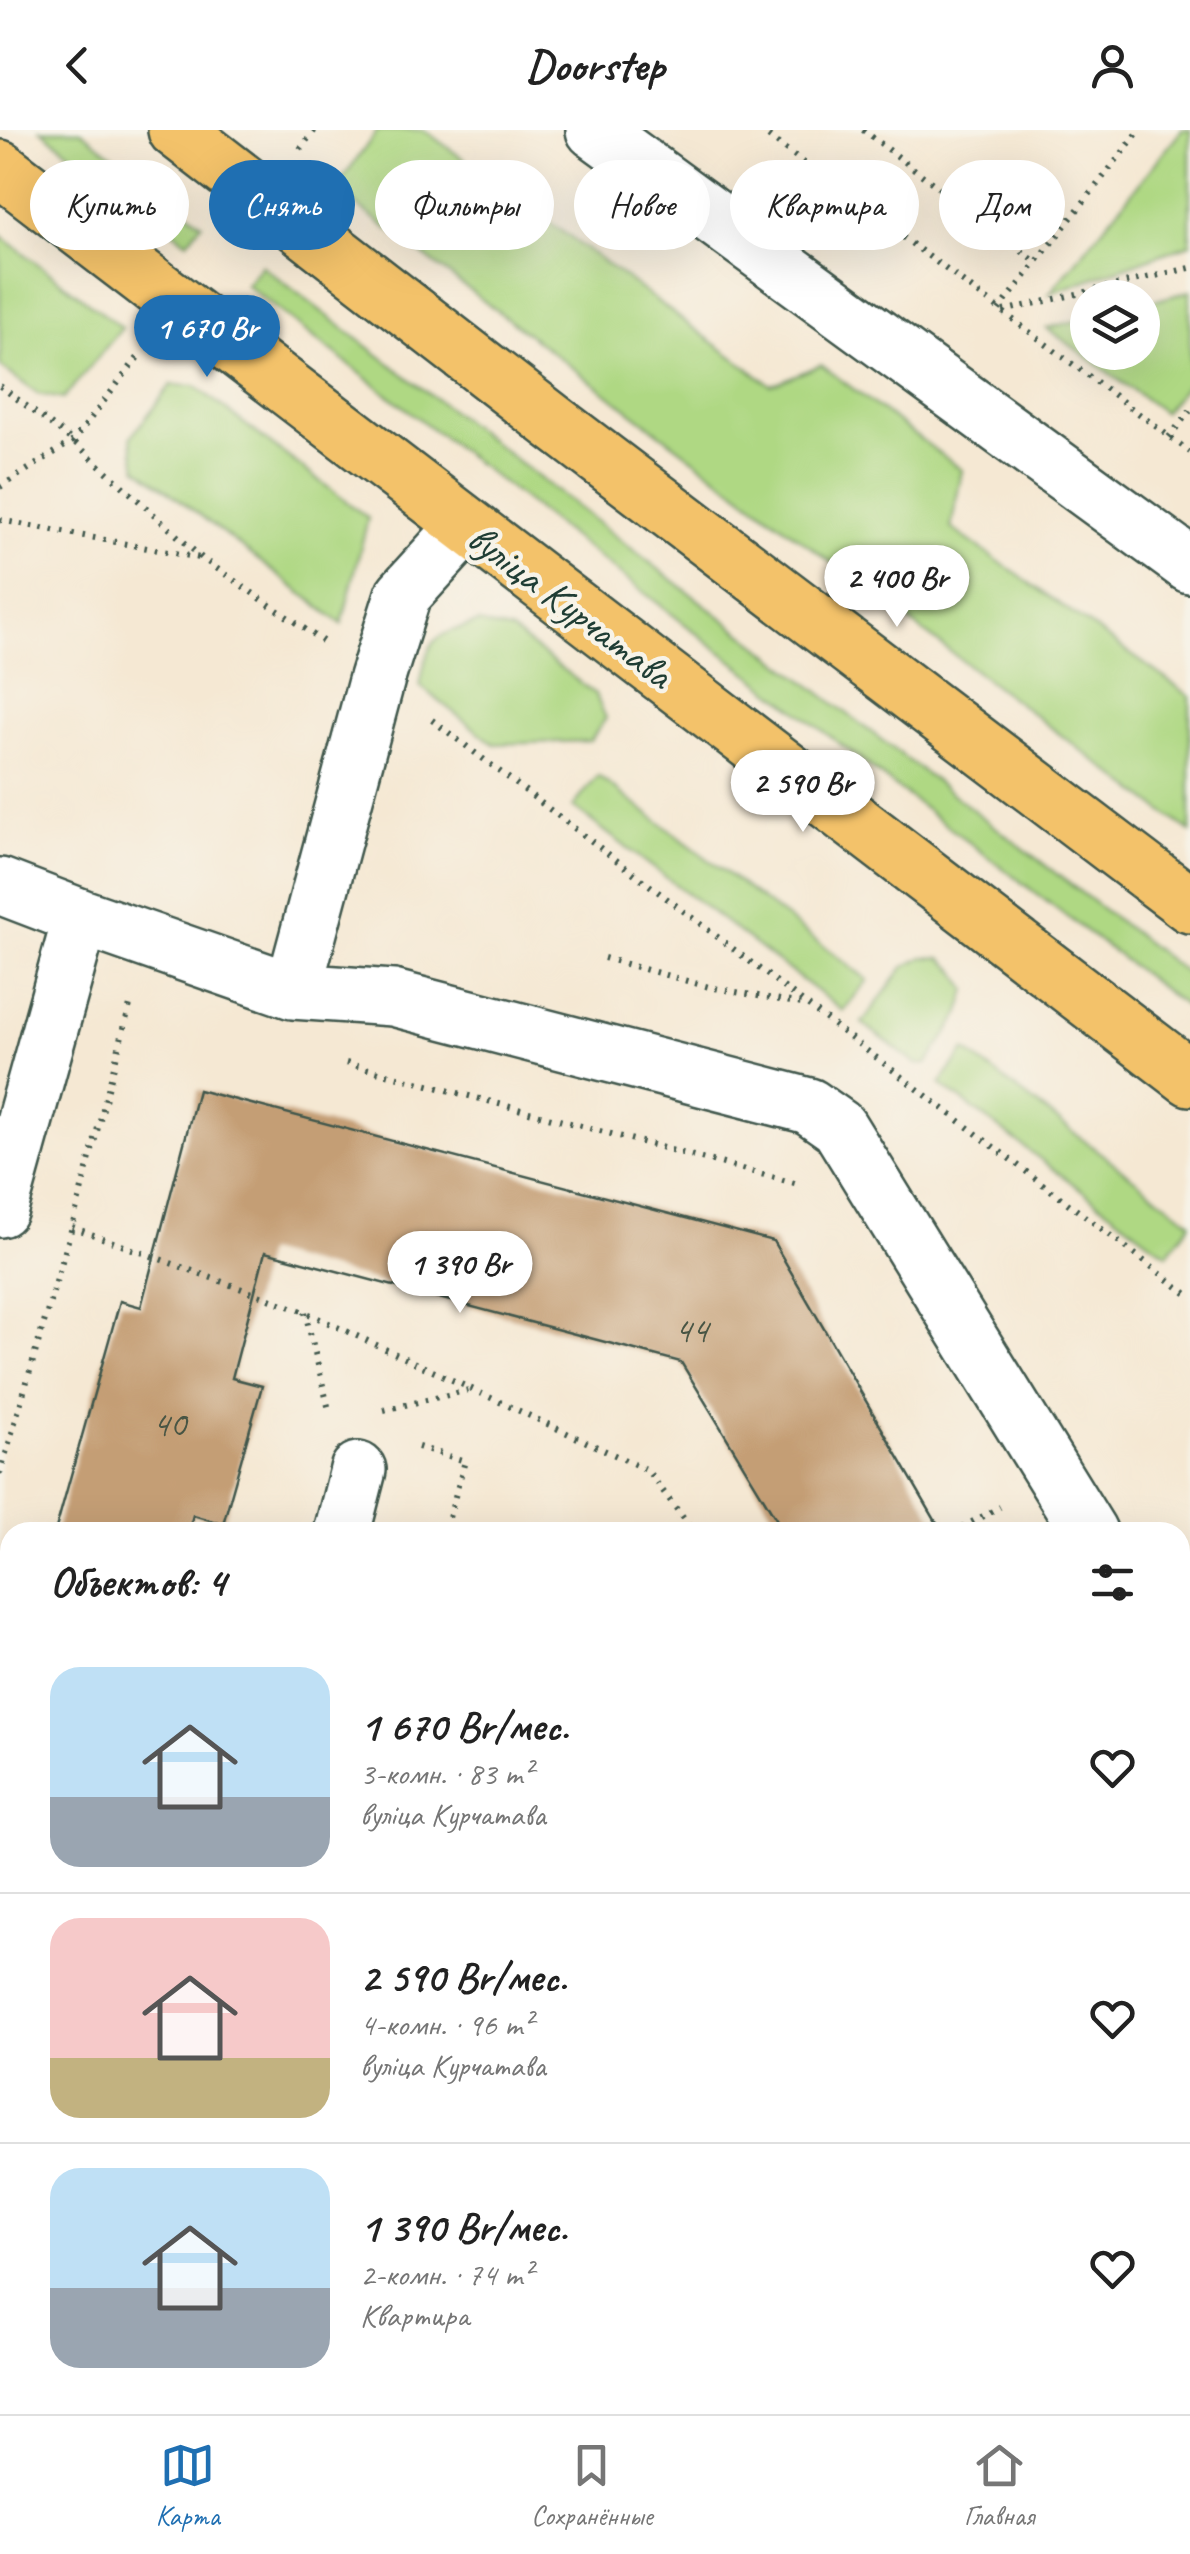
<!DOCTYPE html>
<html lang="ru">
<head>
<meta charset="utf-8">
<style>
	:root { --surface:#fff; --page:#f2f2f2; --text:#222; --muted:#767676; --line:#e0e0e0; --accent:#1f6fb2 }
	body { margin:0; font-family:Caveat,sans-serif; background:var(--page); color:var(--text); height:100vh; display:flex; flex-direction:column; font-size:38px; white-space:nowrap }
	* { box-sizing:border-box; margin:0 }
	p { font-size:32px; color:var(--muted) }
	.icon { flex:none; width:55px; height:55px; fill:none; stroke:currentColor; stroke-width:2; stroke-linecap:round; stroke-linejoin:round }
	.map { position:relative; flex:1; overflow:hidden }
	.details { position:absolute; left:0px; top:1392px; width:1190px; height:892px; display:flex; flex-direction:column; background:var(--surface); border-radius:30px 30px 0 0; box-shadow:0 10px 40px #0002 }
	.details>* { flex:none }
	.hud { position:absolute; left:30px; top:30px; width:1130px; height:90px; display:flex; gap:20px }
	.fabs { position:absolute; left:1070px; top:150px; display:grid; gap:20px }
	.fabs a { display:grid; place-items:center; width:90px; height:90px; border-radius:50%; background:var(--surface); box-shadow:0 10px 40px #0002; font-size:50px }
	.price { position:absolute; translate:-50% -85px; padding:0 22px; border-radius:35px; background:#fff; color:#222; font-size:32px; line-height:65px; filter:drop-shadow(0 2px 5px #0008) }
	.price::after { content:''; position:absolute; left:50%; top:60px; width:30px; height:22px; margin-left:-15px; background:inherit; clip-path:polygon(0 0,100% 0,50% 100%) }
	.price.on { background:var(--accent); color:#fff }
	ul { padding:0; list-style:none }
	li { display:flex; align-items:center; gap:30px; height:250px; padding:0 50px }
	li+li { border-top:2px solid var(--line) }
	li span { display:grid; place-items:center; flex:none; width:280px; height:200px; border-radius:30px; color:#555 }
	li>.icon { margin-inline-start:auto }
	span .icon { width:120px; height:120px; fill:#fffc; stroke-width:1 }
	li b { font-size:42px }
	h2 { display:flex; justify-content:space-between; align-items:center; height:120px; padding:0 50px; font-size:42px }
	.chip { padding:0 35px; border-radius:45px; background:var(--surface); box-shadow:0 10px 40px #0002; font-size:35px; line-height:90px }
	.chip.on { background:var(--accent); color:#fff }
	header { display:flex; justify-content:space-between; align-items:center; height:130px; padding:0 50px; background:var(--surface); font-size:45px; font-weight:700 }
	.dock { display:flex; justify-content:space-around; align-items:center; height:140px; border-top:2px solid var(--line); background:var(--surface); font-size:28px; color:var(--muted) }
	.dock a { display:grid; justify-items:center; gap:5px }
	.dock .on { color:var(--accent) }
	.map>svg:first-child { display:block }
	.built { fill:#f3d4bf }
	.green { fill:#afd883; stroke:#678a5c; stroke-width:2.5 }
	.building { fill:#c49e75 }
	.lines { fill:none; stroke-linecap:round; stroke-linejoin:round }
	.minor-casing { stroke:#3f574c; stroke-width:60 }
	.major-casing { stroke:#3f574c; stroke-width:60 }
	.path { stroke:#3f574c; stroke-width:6; stroke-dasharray:2.5 8; stroke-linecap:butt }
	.minor { stroke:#fff; stroke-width:55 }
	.major { stroke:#f3c26a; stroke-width:55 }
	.labels { text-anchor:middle; stroke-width:9; stroke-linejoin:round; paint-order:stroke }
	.number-label { font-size:38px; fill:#485544 }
	.street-label { font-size:42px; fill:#1f3d34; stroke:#f7f3e8 }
</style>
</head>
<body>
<header><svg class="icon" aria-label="back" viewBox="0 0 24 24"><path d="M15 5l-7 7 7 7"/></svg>Doorstep<svg class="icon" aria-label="person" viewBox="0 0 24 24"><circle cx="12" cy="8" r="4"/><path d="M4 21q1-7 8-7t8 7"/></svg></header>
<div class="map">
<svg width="1190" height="2284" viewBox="0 0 1190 2284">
	<rect width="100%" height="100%" fill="#f7f3e8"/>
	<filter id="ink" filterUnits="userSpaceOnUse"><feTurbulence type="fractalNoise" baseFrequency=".01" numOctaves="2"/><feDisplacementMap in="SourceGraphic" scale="20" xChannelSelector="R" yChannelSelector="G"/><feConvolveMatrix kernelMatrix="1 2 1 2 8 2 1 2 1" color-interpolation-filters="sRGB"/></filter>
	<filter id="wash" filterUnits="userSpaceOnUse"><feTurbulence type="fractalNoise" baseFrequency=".0048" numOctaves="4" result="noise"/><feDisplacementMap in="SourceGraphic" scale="40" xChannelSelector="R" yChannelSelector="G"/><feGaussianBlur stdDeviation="2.25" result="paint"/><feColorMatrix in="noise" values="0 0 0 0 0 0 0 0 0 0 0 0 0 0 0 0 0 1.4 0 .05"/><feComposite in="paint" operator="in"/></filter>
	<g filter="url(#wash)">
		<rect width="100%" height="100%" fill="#f5e8d3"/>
		<path class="built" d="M 0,1723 L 10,1726 L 10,2275 L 366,2275 L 351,2284 L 0,2284 Z"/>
		<path class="green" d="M 41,0 L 80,0 L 202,93 L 187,112 Z
			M 378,0 L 424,0 L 771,255 L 821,235 L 962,340 L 951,398 L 1190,566 L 1190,702 L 335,59 Z
			M 1182,0 L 1190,0 L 1190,114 L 1050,163 Z
			M 0,105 L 122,198 L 63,269 L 38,264 L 0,236 Z
			M 261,135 L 1190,846 L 1190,880 L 892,654 L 246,155 Z
			M 1190,161 L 1190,251 L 1163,282 L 1047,198 L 1087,188 L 1088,222 L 1142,222 L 1143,174 Z
			M 171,255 L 195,256 L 368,388 L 342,494 L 137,337 L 131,307 Z
			M 479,493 L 513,502 L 595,564 L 606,588 L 590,611 L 494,614 L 420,556 C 429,507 431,506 479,493 Z
			M 598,646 L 868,850 L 843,881 L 573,677 Z
			M 923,827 L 942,828 L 956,841 L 967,860 L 959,886 L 927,934 L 916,934 L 862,893 L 903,838 Z
			M 965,920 L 1190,1091 L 1190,1094 L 1167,1124 L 940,954 Z"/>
		<g id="blocks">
			<path class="building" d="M 198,960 L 773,1111 L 942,1402 L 784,1402 L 681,1232 L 265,1122 L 232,1248 L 262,1256 L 223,1394 L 193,1385 L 188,1402 L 55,1402 L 120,1171 L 141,1177 Z"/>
		</g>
	</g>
	<g filter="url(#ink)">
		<use href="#blocks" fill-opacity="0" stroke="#3f574c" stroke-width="2.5"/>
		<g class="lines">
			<g class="minor-casing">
				<path id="minor" d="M 594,0 L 1190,435
					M 0,756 L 81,787 L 293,861 L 377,548 L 403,465 L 466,396
					M 293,861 L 393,868 L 809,976 L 839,997 L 1089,1402
					M 0,1079 L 81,787
					M 342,1402 L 358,1340
					M 1180,1516 L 1190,1519
					M 0,1696 L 10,1699
					M 1180,1961 L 1190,1965
					M 665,2284 L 667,2275
					M 1047,2284 L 1049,2275"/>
			</g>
			<g class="major-casing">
				<path id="major" d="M 176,0 L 553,292 L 1190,775
					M 0,38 L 1190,948"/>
			</g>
			<path class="path" d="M 760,0 L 1190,322
				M 863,0 L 1036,132
				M 300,19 L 315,0
				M 999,180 L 1140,0
				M 1003,181 L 1190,138
				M 0,256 L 73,311 L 203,429 L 324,512
				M 1169,307 L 1190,281
				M 0,357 L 73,311 L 139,226
				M 0,390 L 200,428
				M 432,590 L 1190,1166
				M 604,828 L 709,857 L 807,875
				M 346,933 L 798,1054
				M 72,1097 L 305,1182 L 647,1340 L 694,1402
				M 305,1182 L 330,1284
				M 384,1280 L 473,1259
				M 418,1317 L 465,1331 L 445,1402
				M 0,1344 L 72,1097 L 130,875 L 136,876
				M 953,1402 L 1000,1377
				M 1180,1842 L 1190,1845"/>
			<use href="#minor" class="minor"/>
			<use href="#major" class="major"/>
		</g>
	</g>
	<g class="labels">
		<g class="number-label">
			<text x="691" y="1212">44</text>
			<text x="169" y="1306">40</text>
		</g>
		<g class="street-label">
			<text transform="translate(571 475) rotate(37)" y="15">вуліца Курчатава</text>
		</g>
	</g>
</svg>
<div class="fabs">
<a><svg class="icon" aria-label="layers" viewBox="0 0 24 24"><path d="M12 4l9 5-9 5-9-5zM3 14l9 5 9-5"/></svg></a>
</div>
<b class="price on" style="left:207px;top:250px">1 670 Br</b>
<b class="price" style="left:897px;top:500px">2 400 Br</b>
<b class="price" style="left:803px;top:705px">2 590 Br</b>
<b class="price" style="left:460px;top:1186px">1 390 Br</b>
<div class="hud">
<a class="chip">Купить</a>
<a class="chip on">Снять</a>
<a class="chip">Фильтры</a>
<a class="chip">Новое</a>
<a class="chip">Квартира</a>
<a class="chip">Дом</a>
</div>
<section class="details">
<h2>Объектов: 4<svg class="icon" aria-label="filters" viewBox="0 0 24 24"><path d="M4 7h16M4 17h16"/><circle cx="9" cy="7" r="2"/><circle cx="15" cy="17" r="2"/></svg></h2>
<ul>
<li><span style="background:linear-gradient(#bfe0f5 65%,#9aa5b1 0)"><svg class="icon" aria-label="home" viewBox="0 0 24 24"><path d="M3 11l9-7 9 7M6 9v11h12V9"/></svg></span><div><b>1 670 Br/мес.</b><p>3-комн. · 83 m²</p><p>вуліца Курчатава</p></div><svg class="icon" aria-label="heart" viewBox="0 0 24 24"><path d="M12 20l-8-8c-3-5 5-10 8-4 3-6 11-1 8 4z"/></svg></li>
<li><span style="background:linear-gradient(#f6c9c9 70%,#c2b280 0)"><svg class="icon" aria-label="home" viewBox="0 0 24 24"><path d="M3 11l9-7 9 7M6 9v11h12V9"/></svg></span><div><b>2 590 Br/мес.</b><p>4-комн. · 96 m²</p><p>вуліца Курчатава</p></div><svg class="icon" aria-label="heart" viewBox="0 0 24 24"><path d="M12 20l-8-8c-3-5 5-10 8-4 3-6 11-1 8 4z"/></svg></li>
<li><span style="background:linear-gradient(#bfe0f5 60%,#9aa5b1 0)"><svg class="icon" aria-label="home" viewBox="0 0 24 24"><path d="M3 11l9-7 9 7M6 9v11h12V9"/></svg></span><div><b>1 390 Br/мес.</b><p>2-комн. · 74 m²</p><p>Квартира</p></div><svg class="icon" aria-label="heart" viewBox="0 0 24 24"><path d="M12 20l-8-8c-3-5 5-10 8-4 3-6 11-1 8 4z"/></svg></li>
</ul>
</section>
</div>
<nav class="dock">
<a class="on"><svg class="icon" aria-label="map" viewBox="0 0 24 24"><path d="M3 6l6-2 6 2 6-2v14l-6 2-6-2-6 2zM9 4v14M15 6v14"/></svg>Карта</a>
<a><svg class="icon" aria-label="saved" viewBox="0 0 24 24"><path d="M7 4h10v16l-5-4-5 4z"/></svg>Сохранённые</a>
<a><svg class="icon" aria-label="home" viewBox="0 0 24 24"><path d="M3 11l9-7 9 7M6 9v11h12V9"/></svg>Главная</a>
</nav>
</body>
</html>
